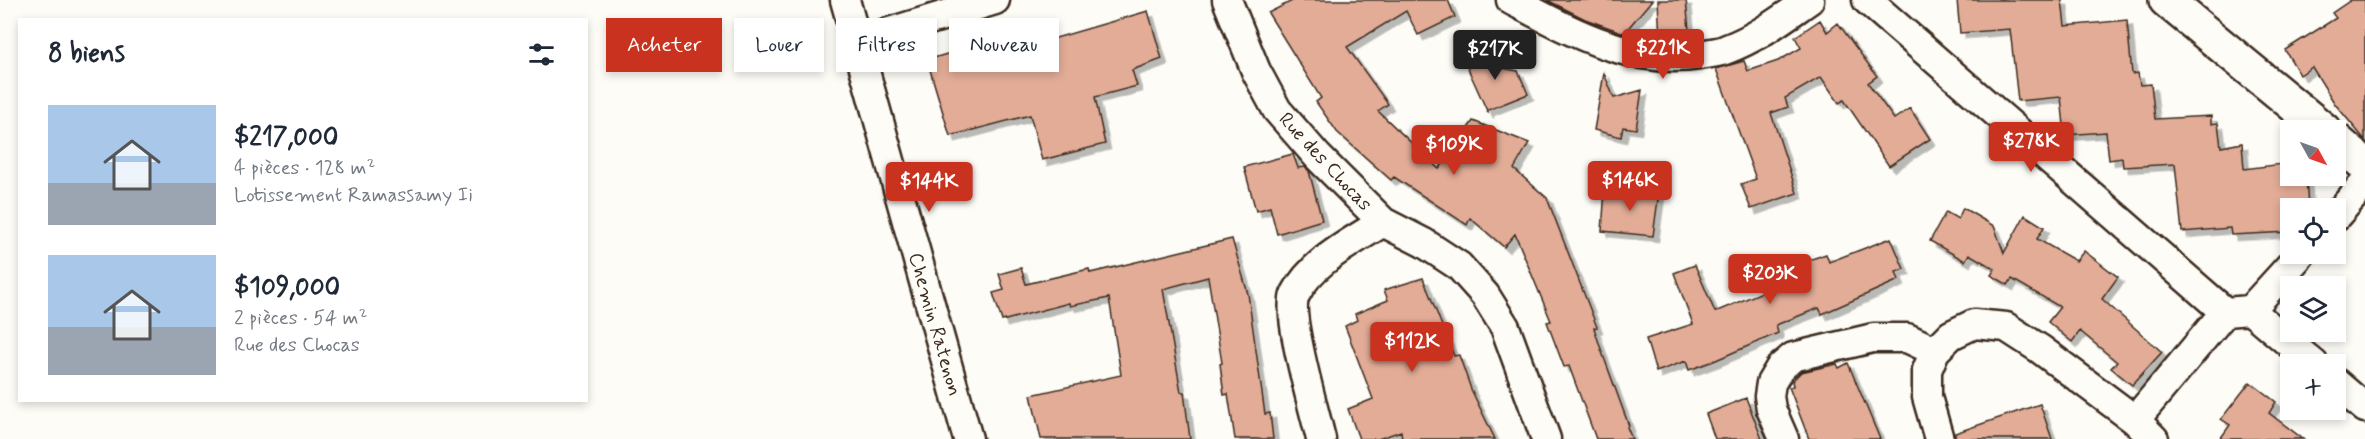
<!DOCTYPE html>
<html lang="fr">
<head>
<meta charset="utf-8">
<style>
	:root { --surface:#fff; --page:#f6f6f7; --text:#1f2937; --muted:#747a83; --accent:#c8321e }
	body { margin:0; font-family:Mynerve,sans-serif; background:var(--page); color:var(--text); height:100vh; display:flex; flex-direction:column; font-size:22px; white-space:nowrap }
	* { box-sizing:border-box; margin:0 }
	p { font-size:20px; color:var(--muted) }
	.icon { flex:none; width:33px; height:33px; fill:none; stroke:currentColor; stroke-width:2; stroke-linecap:round; stroke-linejoin:round }
	.map { position:relative; flex:1; overflow:hidden }
	.details { position:absolute; left:18px; top:18px; width:570px; height:384px; display:flex; flex-direction:column; background:var(--surface); border-radius:0px; box-shadow:0 3px 9px #0003 }
	.details>* { flex:none }
	.hud { position:absolute; left:606px; top:18px; width:570px; height:54px; display:flex; gap:12px }
	.needle { width:39px; rotate:130deg }
	.buttons { position:absolute; left:2280px; top:120px; display:grid; gap:12px }
	.buttons a { display:grid; place-items:center; width:66px; height:66px; border-radius:0px; background:var(--surface); box-shadow:0 3px 9px #0003; font-size:30px }
	.price { position:absolute; translate:-50% -51px; padding:0 14px; border-radius:6px; background:var(--accent); color:#fff; font-size:20px; line-height:39px; filter:drop-shadow(0 2px 3px #0008) }
	.price::after { content:''; position:absolute; left:50%; top:36px; width:18px; height:14px; margin-left:-9px; background:inherit; clip-path:polygon(0 0,100% 0,50% 100%) }
	.price.current { background:#222; color:#fff }
	ul { padding:0; list-style:none }
	li { display:flex; align-items:center; gap:18px; height:150px; padding:0 30px }
	li span { display:grid; place-items:center; flex:none; width:168px; height:120px; border-radius:0px; color:#555 }
	li>.icon { margin-inline-start:auto }
	span .icon { width:72px; height:72px; fill:#fffc; stroke-width:1 }
	li b { font-size:26px }
	h2 { display:flex; justify-content:space-between; align-items:center; height:72px; padding:0 30px; font-size:26px }
	.tag { padding:0 21px; border-radius:0px; background:var(--surface); box-shadow:0 3px 9px #0003; font-size:21px; line-height:54px }
	.tag.current { background:var(--accent); color:#fff }
	.map>svg:first-child { display:block }
	.building { fill:#e2ac97; stroke:#3b2a1e; stroke-width:1.5; filter:url(#shadow) }
	.lines { fill:none; stroke-linecap:round; stroke-linejoin:round }
	.street-casing { stroke:#3b2a1e; stroke-width:33 }
	.secondary-casing { stroke:#3b2a1e; stroke-width:38 }
	.street { stroke:#fdfcf7; stroke-width:28 }
	.secondary { stroke:#fdfcf7; stroke-width:33 }
	.labels { text-anchor:middle; stroke-width:4.5; stroke-linejoin:round; paint-order:stroke }
	.street-label { font-size:20px; fill:#3b2a1e; stroke:#fdfcf7 }
</style>
</head>
<body>
<div class="map">
<svg width="2365" height="439" viewBox="0 0 2365 439">
	<defs>
		<filter id="shadow"><feDropShadow dx="5.5" dy="5.5" stdDeviation="0" flood-color="#0004"/></filter>
	</defs>
	<rect width="100%" height="100%" fill="#fdfcf7"/>
	<filter id="ink" filterUnits="userSpaceOnUse"><feTurbulence type="fractalNoise" baseFrequency=".0167" numOctaves="2"/><feDisplacementMap in="SourceGraphic" scale="12" xChannelSelector="R" yChannelSelector="G"/><feConvolveMatrix kernelMatrix="1 2 1 2 8 2 1 2 1" color-interpolation-filters="sRGB"/></filter>
	<g filter="url(#ink)">
		<path class="building" d="M 1294,0 L 1448,0 L 1455,17 L 1418,35 L 1406,11 L 1347,47 L 1388,104 L 1378,111 L 1439,169 L 1473,121 L 1529,143 L 1514,169 L 1547,198 L 1597,327 L 1594,328 L 1602,352 L 1629,426 L 1627,427 L 1632,439 L 1596,439 L 1569,366 L 1564,367 L 1547,322 L 1551,321 L 1515,234 L 1504,247 L 1470,218 L 1467,225 L 1394,177 L 1391,180 L 1337,132 L 1316,102 L 1321,98 L 1268,13 Z
			M 1547,0 L 1652,0 L 1624,33 L 1585,19 Z
			M 1658,0 L 1686,0 L 1690,39 L 1660,40 Z
			M 1957,0 L 2062,0 L 2065,26 L 2127,20 L 2132,74 L 2138,73 L 2140,85 L 2151,84 L 2155,119 L 2211,116 L 2211,124 L 2218,123 L 2221,147 L 2242,143 L 2244,169 L 2290,163 L 2290,176 L 2306,176 L 2308,208 L 2290,208 L 2290,232 L 2231,235 L 2230,228 L 2182,232 L 2175,164 L 2123,167 L 2122,158 L 2109,160 L 2106,132 L 2065,135 L 2061,97 L 2018,101 L 2010,29 L 1960,33 Z
			M 2351,0 L 2365,0 L 2365,140 L 2335,104 L 2312,67 L 2300,75 L 2285,50 L 2336,18 L 2332,13 Z
			M 1148,11 L 1162,59 L 1132,70 L 1137,86 L 1095,97 L 1105,144 L 1042,160 L 1030,115 L 950,136 L 927,60 L 980,44 L 984,59 Z
			M 1820,20 L 1827,32 L 1838,23 L 1877,76 L 1868,83 L 1894,119 L 1910,108 L 1930,139 L 1889,166 L 1844,100 L 1839,103 L 1821,77 L 1785,98 L 1788,107 L 1771,113 L 1797,193 L 1751,209 L 1741,184 L 1756,179 L 1716,69 L 1744,61 L 1748,71 L 1778,61 L 1801,48 L 1795,37 Z
			M 1492,49 L 1491,66 L 1518,71 L 1528,94 L 1488,110 L 1488,113 L 1464,60 Z
			M 1604,73 L 1614,98 L 1642,90 L 1636,129 L 1623,127 L 1621,137 L 1594,130 Z
			M 1293,154 L 1298,168 L 1305,167 L 1309,171 L 1322,220 L 1277,234 L 1270,207 L 1256,211 L 1244,167 Z
			M 1605,189 L 1659,192 L 1653,236 L 1602,231 Z
			M 1963,208 L 1994,226 L 2004,253 L 2025,215 L 2044,227 L 2037,239 L 2076,261 L 2084,251 L 2118,277 L 2102,299 L 2162,352 L 2132,385 L 2111,368 L 2117,362 L 2080,331 L 2072,342 L 2048,322 L 2060,307 L 2012,279 L 2008,285 L 1991,275 L 1995,269 L 1969,254 L 1965,261 L 1930,241 L 1946,212 L 1958,219 Z
			M 1891,238 L 1904,269 L 1896,272 L 1899,280 L 1822,314 L 1819,308 L 1776,325 L 1778,333 L 1716,360 L 1689,370 L 1686,361 L 1656,372 L 1646,339 L 1693,324 L 1674,273 L 1695,265 L 1715,312 L 1793,279 L 1789,267 L 1826,254 L 1829,262 Z
			M 1232,239 L 1248,294 L 1265,414 L 1270,413 L 1273,439 L 1235,439 L 1228,394 L 1224,395 L 1220,364 L 1222,363 L 1208,277 L 1163,289 L 1181,392 L 1184,392 L 1190,439 L 1041,439 L 1031,395 L 1121,375 L 1109,298 L 1070,306 L 1069,303 L 1002,321 L 993,293 L 1004,290 L 999,274 L 1021,268 L 1026,284 L 1089,269 L 1090,273 Z
			M 1423,278 L 1454,356 L 1459,355 L 1471,389 L 1495,439 L 1402,439 L 1401,431 L 1378,439 L 1359,439 L 1348,409 L 1373,399 L 1345,326 L 1357,320 L 1355,314 L 1388,300 L 1384,290 Z
			M 1848,363 L 1880,439 L 1809,439 L 1789,387 L 1793,386 L 1792,381 L 1801,372 L 1837,364 L 1839,368 Z
			M 2250,382 L 2276,402 L 2269,413 L 2303,439 L 2220,439 L 2230,425 L 2221,419 Z
			M 1746,398 L 1762,439 L 1715,439 L 1706,414 Z
			M 2040,404 L 2052,439 L 1955,439 L 1955,433 Z"/>
		<g class="lines">
			<g class="street-casing">
				<path id="street" d="M 845,0 L 968,439
					M 1227,0 L 1256,71 L 1277,110 L 1318,157 L 1383,222 L 1424,243 L 1459,266 L 1485,295 L 1505,327 L 1546,439
					M 1511,0 C 1570,31 1631,66 1700,55 C 1708,53 1719,53 1727,49 C 1757,38 1783,18 1809,0
					M 1867,0 L 2225,312
					M 857,42 L 995,0
					M 2336,216 L 2365,183
					M 2250,310 L 2314,364
					M 2336,383 L 2365,408
					M 2135,420 L 2225,312 L 2250,310 L 2301,254
					M 1321,439 C 1315,413 1286,315 1295,295 C 1312,261 1352,242 1383,222
					M 1784,439 L 1771,409 L 1769,396 L 1771,383 L 1780,368 L 1793,357 L 1873,338 L 1907,338 L 1935,351
					M 1939,439 L 1927,397 L 1927,370 L 1935,351 L 1951,335 L 1974,324 L 2006,327 L 2040,349 L 2135,420 L 2154,439"/>
			</g>
			<g class="secondary-casing">
				<path id="secondary" d="M 2166,0 L 2324,130
					M 2336,140 L 2365,165"/>
			</g>
			<use href="#street" class="street"/>
			<use href="#secondary" class="secondary"/>
		</g>
	</g>
	<g class="labels">
		<g class="street-label">
			<text transform="translate(1326 161) rotate(47)" y="7">Rue des Chocas</text>
			<text transform="translate(936 324) rotate(74)" y="7">Chemin Ratenon</text>
		</g>
	</g>
</svg>
<div class="buttons">
<a><svg class="needle" viewBox="-14 -14 28 28"><path d="M0-13l5 13h-10z" fill="#e53935"/><path d="M0 13l5-13h-10z" fill="#747a83"/></svg></a>
<a><svg class="icon" aria-label="locate" viewBox="0 0 24 24"><circle cx="12" cy="12" r="6"/><path d="M12 2v4M12 18v4M2 12h4M18 12h4"/></svg></a>
<a><svg class="icon" aria-label="layers" viewBox="0 0 24 24"><path d="M12 4l9 5-9 5-9-5zM3 14l9 5 9-5"/></svg></a>
<a>+</a>
</div>
<b class="price" style="left:1663px;top:80px">$221K</b>
<b class="price current" style="left:1495px;top:81px">$217K</b>
<b class="price" style="left:2031px;top:173px">$278K</b>
<b class="price" style="left:1454px;top:176px">$109K</b>
<b class="price" style="left:1630px;top:212px">$146K</b>
<b class="price" style="left:929px;top:213px">$144K</b>
<b class="price" style="left:1770px;top:305px">$203K</b>
<b class="price" style="left:1412px;top:373px">$112K</b>
<div class="hud">
<a class="tag current">Acheter</a>
<a class="tag">Louer</a>
<a class="tag">Filtres</a>
<a class="tag">Nouveau</a>
</div>
<section class="details">
<h2>8 biens<svg class="icon" aria-label="filters" viewBox="0 0 24 24"><path d="M4 7h16M4 17h16"/><circle cx="9" cy="7" r="2"/><circle cx="15" cy="17" r="2"/></svg></h2>
<ul>
<li><span style="background:linear-gradient(#a9c7e8 65%,#9aa5b1 0)"><svg class="icon" aria-label="home" viewBox="0 0 24 24"><path d="M3 11l9-7 9 7M6 9v11h12V9"/></svg></span><div><b>$217,000</b><p>4 pièces · 128 m²</p><p>Lotissement Ramassamy Ii</p></div></li>
<li><span style="background:linear-gradient(#a9c7e8 60%,#9aa5b1 0)"><svg class="icon" aria-label="home" viewBox="0 0 24 24"><path d="M3 11l9-7 9 7M6 9v11h12V9"/></svg></span><div><b>$109,000</b><p>2 pièces · 54 m²</p><p>Rue des Chocas</p></div></li>
</ul>
</section>
</div>
</body>
</html>
